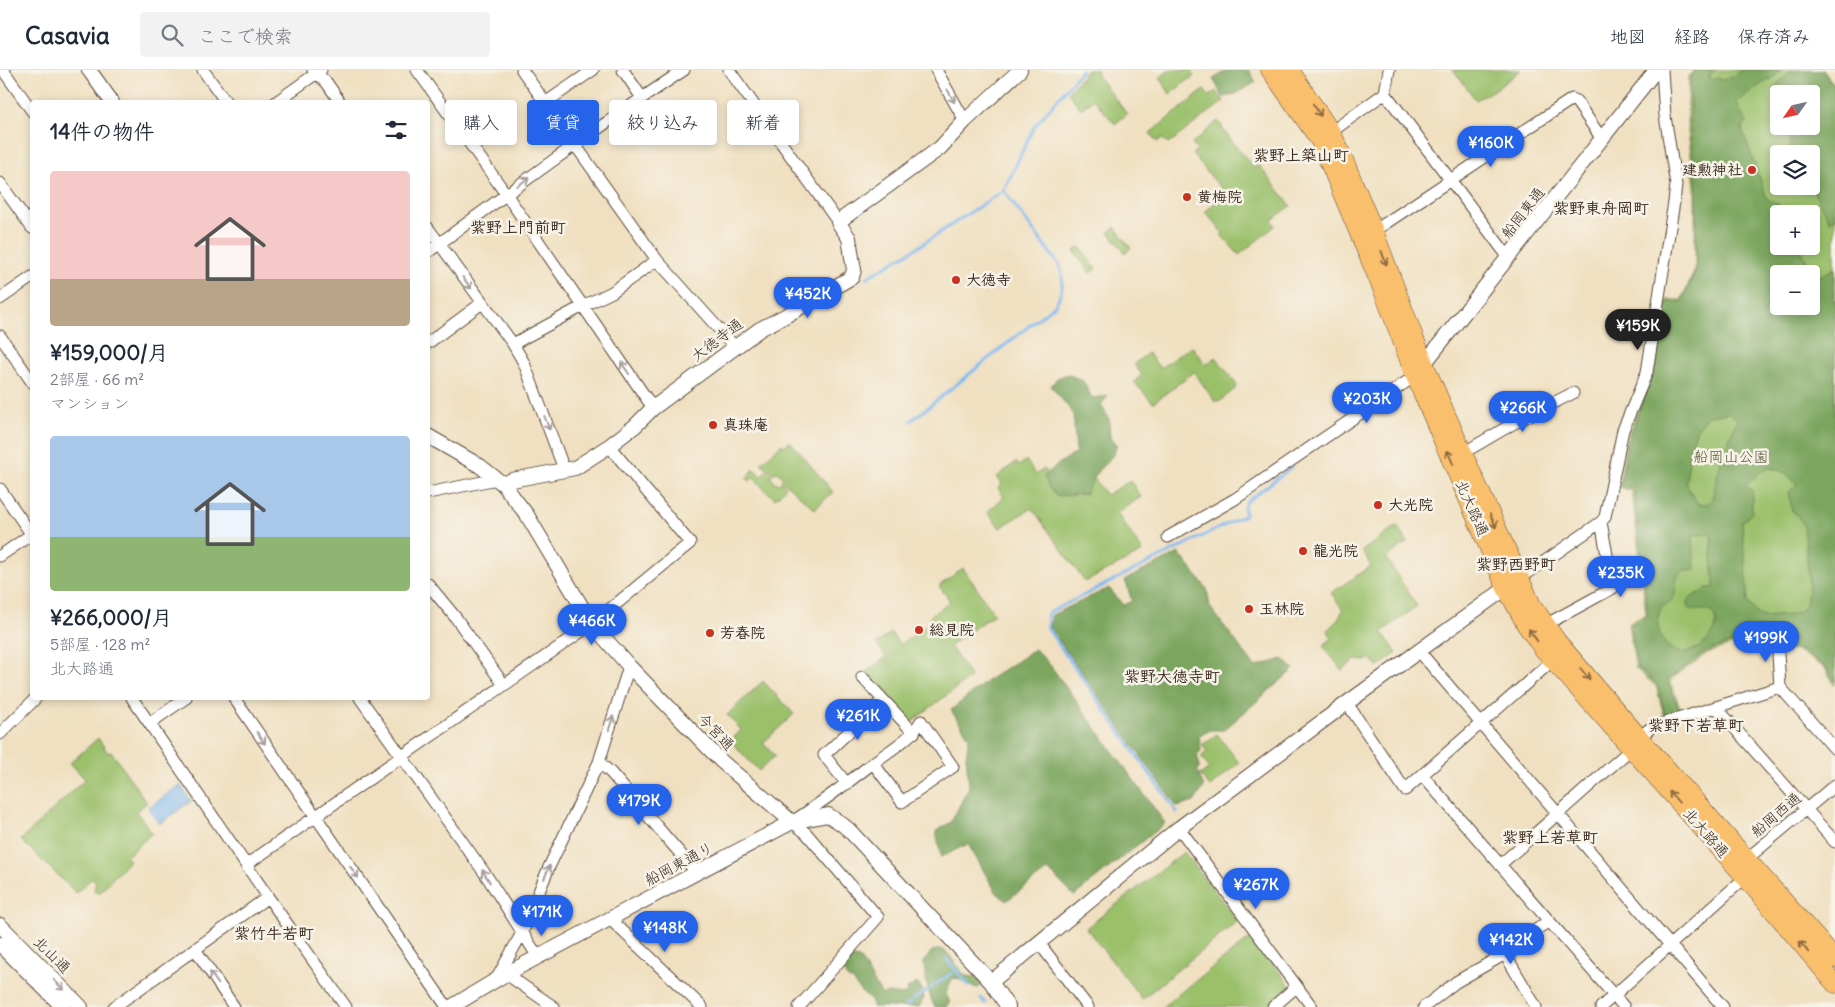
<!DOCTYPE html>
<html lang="ja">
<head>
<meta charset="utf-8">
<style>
	:root { --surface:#fff; --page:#f2f2f3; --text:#1f2937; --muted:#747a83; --line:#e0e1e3; --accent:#2563eb }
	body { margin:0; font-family:Delius,"Klee One",sans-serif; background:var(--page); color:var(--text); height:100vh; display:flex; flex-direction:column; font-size:19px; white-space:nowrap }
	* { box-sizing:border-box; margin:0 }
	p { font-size:16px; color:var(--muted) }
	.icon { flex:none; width:28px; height:28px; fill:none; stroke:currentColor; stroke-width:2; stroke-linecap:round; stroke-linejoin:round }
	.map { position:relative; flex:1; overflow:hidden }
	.sheet { position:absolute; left:30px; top:30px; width:400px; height:600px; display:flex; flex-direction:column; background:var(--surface); border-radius:5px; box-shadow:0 2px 8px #0003 }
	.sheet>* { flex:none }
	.guide { position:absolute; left:445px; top:30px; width:475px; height:45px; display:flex; gap:10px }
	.needle { width:32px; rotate:236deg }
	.buttons { position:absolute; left:1770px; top:15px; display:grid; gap:10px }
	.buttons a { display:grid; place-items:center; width:50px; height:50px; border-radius:5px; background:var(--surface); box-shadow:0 2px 8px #0003; font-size:25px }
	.price { position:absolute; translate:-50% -42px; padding:0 11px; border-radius:18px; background:var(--accent); color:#fff; font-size:16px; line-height:32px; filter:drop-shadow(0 1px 2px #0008) }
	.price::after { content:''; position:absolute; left:50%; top:30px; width:15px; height:11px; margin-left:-8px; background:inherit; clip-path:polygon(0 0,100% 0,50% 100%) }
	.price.active { background:#222; color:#fff }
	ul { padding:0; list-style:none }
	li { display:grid; align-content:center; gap:10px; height:265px; padding:0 20px }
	li span { display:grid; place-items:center; height:155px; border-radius:5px; color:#555 }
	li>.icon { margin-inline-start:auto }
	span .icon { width:90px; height:90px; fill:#fffc; stroke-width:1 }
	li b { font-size:21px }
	h2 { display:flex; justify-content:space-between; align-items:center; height:60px; padding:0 20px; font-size:21px }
	.pill { padding:0 18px; border-radius:5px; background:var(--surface); box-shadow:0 2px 8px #0003; font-size:18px; line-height:45px }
	.pill.active { background:var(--accent); color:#fff }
	header { display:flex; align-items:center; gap:30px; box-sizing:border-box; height:70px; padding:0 25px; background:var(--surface); border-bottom:1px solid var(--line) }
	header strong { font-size:24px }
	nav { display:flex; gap:28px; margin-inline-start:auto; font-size:18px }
	.search { width:350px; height:45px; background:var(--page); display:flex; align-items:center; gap:12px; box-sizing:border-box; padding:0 18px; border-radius:5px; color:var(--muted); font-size:19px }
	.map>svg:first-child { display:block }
	.green { fill:#9ac06b; stroke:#6a7544; fill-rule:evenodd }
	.forest { fill:#7ba65f; stroke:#5b683e; fill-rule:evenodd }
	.water { fill:#80b9f1; stroke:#5e7288 }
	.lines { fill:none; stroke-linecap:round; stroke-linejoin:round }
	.stream { stroke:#80b9f1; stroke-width:3 }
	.minor-casing { stroke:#564536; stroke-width:13 }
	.tertiary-casing { stroke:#564536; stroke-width:16 }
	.primary-casing { stroke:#564536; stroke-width:19 }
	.minor { stroke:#fff; stroke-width:11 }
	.tertiary { stroke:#fff; stroke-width:14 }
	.primary { stroke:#f9bf6d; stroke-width:18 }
	.oneway { stroke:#a79f9a }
	.oneway2 { stroke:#906d42 }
	.poi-dot { fill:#c8321e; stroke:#f7f3e8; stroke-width:2 }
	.labels { text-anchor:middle; stroke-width:5; stroke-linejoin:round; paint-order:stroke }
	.poi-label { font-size:15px; font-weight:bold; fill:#3b2a1e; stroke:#f7f3e8; text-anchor:start }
	.street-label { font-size:15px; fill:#3b2a1e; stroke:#f7f3e8 }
	.park-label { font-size:15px; fill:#585735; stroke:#f7f3e8 }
	.neighbourhood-label { font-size:16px; font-weight:bold; fill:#3b2a1e; stroke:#f7f3e8 }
</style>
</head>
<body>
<header>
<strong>Casavia</strong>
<div class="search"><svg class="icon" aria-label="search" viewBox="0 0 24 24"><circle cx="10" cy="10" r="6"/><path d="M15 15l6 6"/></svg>ここで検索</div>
<nav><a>地図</a><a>経路</a><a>保存済み</a></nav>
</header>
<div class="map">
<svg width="1835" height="937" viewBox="0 0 1835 937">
	<rect width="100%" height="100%" fill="#f7f3e8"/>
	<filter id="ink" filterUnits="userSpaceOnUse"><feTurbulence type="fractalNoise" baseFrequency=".02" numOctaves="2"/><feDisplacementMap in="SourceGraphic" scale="10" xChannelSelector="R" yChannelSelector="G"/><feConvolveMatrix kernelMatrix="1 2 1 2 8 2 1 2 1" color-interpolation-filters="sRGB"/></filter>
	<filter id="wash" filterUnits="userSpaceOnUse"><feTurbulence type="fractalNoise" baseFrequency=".0096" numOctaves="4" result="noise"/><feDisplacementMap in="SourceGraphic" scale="20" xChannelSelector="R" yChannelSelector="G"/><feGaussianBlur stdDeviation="1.12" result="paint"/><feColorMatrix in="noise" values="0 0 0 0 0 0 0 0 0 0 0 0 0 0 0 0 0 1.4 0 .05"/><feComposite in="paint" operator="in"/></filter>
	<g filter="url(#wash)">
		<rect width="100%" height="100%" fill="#f0e0c1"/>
		<path class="green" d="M 1087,0 L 1099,0 L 1096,4 L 1127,44 L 1115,54 L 1093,29 L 1081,39 L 1068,23 Z
			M 1169,0 L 1195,0 L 1192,2 L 1194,6 L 1170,24 L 1160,8 Z
			M 1453,0 L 1521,0 L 1499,17 L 1476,30 Z
			M 1694,0 L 1823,0 L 1835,16 L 1835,616 L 1825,598 L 1800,582 L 1746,570 L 1707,583 L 1670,610 L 1682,643 L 1665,649 L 1656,616 L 1636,599 L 1628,554 L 1646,544 L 1632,421 L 1619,417 L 1626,370 L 1653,302 L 1666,230 L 1681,230 L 1695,200 L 1695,117 L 1687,54 L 1689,6 ZM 1779,24 L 1811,24 L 1811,56 L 1779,56 ZM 1779,84 L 1811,84 L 1811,116 L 1779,116 ZM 1779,144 L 1811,144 L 1811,176 L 1779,176 ZM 1779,204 L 1811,204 L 1811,236 L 1779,236 Z
			M 1204,20 L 1209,26 L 1216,21 L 1224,31 L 1168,74 L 1162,68 L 1157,72 L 1150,63 Z
			M 1218,51 L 1222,56 L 1223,60 L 1254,98 L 1259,95 L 1291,136 L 1272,150 L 1275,156 L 1239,185 L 1221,165 L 1223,163 L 1205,142 L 1225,123 L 1192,84 L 1197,80 L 1192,74 Z
			M 1115,157 L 1131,178 L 1125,183 L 1109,162 Z
			M 1080,177 L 1096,199 L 1090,203 L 1074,181 Z
			M 1192,276 L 1206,295 L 1216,287 L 1237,315 L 1235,317 L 1236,318 L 1219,332 L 1217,330 L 1215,332 L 1194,302 L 1153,333 L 1134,312 L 1142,305 L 1134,294 L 1148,283 L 1160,298 Z
			M 790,371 L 833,422 L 815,439 L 781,410 L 783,407 L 776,401 L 774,404 L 761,393 L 782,374 L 784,376 Z
			M 1026,390 L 1036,405 L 1044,399 L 1057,416 L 1093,407 L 1106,425 L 1130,411 L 1141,427 L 1117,443 L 1143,482 L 1085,512 L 1032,438 L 1000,458 L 987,442 L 1004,427 L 998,418 L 1002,414 L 997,407 L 1016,392 L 1019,396 Z
			M 754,399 L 762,406 L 767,400 L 772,405 L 770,407 L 778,414 L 781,412 L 786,417 L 775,429 L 753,408 L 750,411 L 746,408 Z
			M 1397,456 L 1408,472 L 1386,488 L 1417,536 L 1382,562 L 1397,583 L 1378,597 L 1371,588 L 1365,591 L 1355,590 L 1342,600 L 1323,576 L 1332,568 L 1327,560 L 1335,554 L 1343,540 L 1331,523 L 1371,496 L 1362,481 Z
			M 963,498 L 994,544 L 950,576 L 971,607 L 911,652 L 886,628 L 866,602 L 886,587 L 876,574 L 891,563 L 900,575 L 932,551 L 929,547 L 950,531 L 939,516 Z
			M 763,611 L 794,644 L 763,673 L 775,686 L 759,701 L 730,671 L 741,660 L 727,645 Z
			M 1217,664 L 1239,693 L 1210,717 L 1200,705 L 1209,698 L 1201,687 L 1207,682 L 1202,675 Z
			M 98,668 L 108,683 L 111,681 L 147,733 L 136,741 L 152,763 L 126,787 L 129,791 L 98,824 L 94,820 L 96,812 L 92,808 L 76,823 L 21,770 L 85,709 L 70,693 Z
			M 1184,782 L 1238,851 L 1142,929 L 1086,858 Z
			M 1253,866 L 1290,916 L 1265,937 L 1162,937 Z"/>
		<path class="forest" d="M 1228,0 L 1249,0 L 1256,12 L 1234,25 L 1223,27 L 1213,9 Z
			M 1695,0 L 1714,0 L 1709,6 L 1712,10 L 1717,8 L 1723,10 L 1729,7 L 1733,7 L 1742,0 L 1781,0 L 1771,10 L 1768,9 L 1737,32 L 1740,41 L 1747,52 L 1742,59 L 1767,129 L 1778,134 L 1783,144 L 1779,144 L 1779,176 L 1799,176 L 1813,204 L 1820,206 L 1835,198 L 1835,612 L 1826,597 L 1801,580 L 1746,568 L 1706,581 L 1667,610 L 1680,642 L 1666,647 L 1657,614 L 1638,598 L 1630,555 L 1648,546 L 1634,418 L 1621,416 L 1628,371 L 1654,302 L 1668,232 L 1682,232 L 1696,200 L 1697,117 L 1689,54 L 1691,7 ZM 1779,204 L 1811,204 L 1811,236 L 1779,236 ZM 1730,343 L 1737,350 L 1722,386 L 1712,429 L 1707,434 L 1698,434 L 1689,420 L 1686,411 L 1691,375 L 1697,359 L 1708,346 ZM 1769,398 C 1783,400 1789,405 1797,415 L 1789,422 L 1792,442 L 1798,446 L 1804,456 L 1809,513 L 1806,535 L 1798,542 L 1789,545 L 1763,547 L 1756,543 L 1748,532 L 1742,452 L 1752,443 L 1752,420 L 1746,416 L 1759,403 ZM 1711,464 L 1714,518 L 1706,518 C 1700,526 1688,524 1687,536 L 1690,539 C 1696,540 1707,539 1712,543 C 1731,557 1684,604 1663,570 C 1658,562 1657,553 1659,544 C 1661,535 1670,534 1674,527 C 1677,521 1675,511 1678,505 L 1684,500 L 1695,500 L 1693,465 Z
			M 1792,0 L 1822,0 L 1835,17 L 1835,148 L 1830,151 L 1813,121 L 1811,111 L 1811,84 L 1794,84 L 1790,75 L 1789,56 L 1811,56 L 1811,24 L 1780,24 L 1775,16 Z
			M 1068,304 L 1083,311 L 1092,328 L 1108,326 L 1101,335 L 1109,349 L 1110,368 L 1117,375 L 1114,384 L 1098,401 L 1085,424 L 1057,426 L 1049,418 L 1044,406 L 1061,392 L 1076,383 L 1073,343 L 1051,316 L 1057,308 Z
			M 1179,483 L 1207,519 L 1210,537 L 1255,597 L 1283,589 L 1294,599 L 1224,660 L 1211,660 L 1199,666 L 1201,681 L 1197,685 L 1200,696 L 1197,701 L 1204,717 L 1194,732 L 1177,737 L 1049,557 L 1052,545 L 1109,518 L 1123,535 L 1132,531 L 1125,510 Z
			M 1035,579 L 1050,595 L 1165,753 L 1074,826 L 1048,800 L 1006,831 L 996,822 L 968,774 L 941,787 L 936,761 L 951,752 L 969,717 L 966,687 L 969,667 L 951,640 L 991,608 Z
			M 942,879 L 948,884 L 965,906 L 977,907 L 983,914 L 978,918 C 967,917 962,908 954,908 L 951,911 L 946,923 L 950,933 L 946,937 L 935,937 C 929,928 924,903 924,892 L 932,881 Z
			M 853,888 L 860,889 L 882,925 C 891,920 898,927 906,924 L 908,918 L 917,913 L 922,919 L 924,928 L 919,937 L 872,937 L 872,932 C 866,923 857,923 854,911 L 848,909 L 842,901 L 846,892 Z"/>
		<path class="water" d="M 180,715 L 191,731 L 159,754 L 148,738 Z"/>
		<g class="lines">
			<path class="stream" d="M 866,208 L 918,177 L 1004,120 L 1034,57 L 1082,0
				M 911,351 L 1055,235 C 1063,223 1064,209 1060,196 L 1003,120
				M 1177,742 L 1047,558 L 1048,543 L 1245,445 L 1244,437 L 1246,432 L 1292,397
				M 946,888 L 969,916
				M 931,918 L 952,903
				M 981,928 L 985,933
				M 913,930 L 928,920
				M 906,935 L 910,933"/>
		</g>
	</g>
	<g filter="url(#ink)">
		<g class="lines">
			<g class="minor-casing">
				<path id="minor" d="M 3,0 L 32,41
					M 203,0 L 226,32
					M 313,0 L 327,13 L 340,32
					M 417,0 L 506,124 L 653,338
					M 522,0 L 657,190 L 735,277
					M 623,0 L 642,28
					M 729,0 L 838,152
					M 936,0 L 965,51
					M 1389,0 L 1385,23 L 1509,188
					M 276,32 L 321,0
					M 545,33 L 593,0
					M 1331,62 L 1385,23
					M 0,113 L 32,158
					M 428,158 L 513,274 L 524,293 L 564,399
					M 1374,161 L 1572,29 L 1576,31 L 1602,69
					M 428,182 C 512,120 596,58 684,0
					M 0,229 L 32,207
					M 0,266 L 32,312
					M 428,273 L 482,233
					M 513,274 L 583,236 L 612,222 L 657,190
					M 1463,383 L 1516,352 L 1573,323
					M 0,419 L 32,465
					M 428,423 L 497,409
					M 1168,467 L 1235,429 L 1415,306
					M 0,486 L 32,464
					M 1515,512 L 1601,452 L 1605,447 L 1623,360 L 1647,302 L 1674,132 L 1676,115 L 1665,46 L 1662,0
					M 428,514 L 456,548 L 504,615
					M 1545,555 L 1613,518 L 1601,452
					M 1777,567 L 1780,617 L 1835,679
					M 1419,581 L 1723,937
					M 862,607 L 914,663
					M 132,628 L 268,827 L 346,937
					M 234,628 L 447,937
					M 360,628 L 486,805 L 538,887
					M 1347,633 L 1405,720 L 1553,590
					M 1716,637 L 1835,772
					M 150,653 L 186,628
					M 0,664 L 36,628
					M 599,692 L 611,703 L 697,803
					M 1422,705 L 1624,937
					M 847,714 L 824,685 L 883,630
					M 1179,758 L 1312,937
					M 1742,793 L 1835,715
					M 246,795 L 592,554 L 690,473 L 609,376
					M 1500,795 L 1632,678 L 1639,667 L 1652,657 L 1780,617
					M 611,850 L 702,937
					M 1039,873 L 1088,937
					M 195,879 L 234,937
					M 1505,884 L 1536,937
					M 506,904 L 554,937
					M 496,910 L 523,861 L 549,797 L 599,692 L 629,596
					M 114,937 L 268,827
					M 799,937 L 878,847 L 806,763 L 792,752 C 820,734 846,714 873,693 C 890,680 910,670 921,651 L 953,697 L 902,732 L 873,693
					M 1273,937 L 1296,917
					M 1424,937 L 1456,912 L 1505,884 L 1511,877 L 1549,851
					M 1601,937 L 1749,804"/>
			</g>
			<g class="tertiary-casing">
				<path id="tertiary" d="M 89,0 L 112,32
					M 1420,299 L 1656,0
					M 428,366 L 480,396 L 503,414 L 527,445 L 592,554 L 629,596 L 721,691 L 792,752
					M 503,414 L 512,410 L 575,398 L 609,376 L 635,356 L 653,338 L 760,259 L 787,245 L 852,207 L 854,200 L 849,168 L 838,152 L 940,78 L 965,51 L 1020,0
					M 0,855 L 81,937
					M 0,874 L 63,937
					M 991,912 L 1179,758 L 1347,633 L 1506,518
					M 451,937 L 506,904 L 792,752 L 828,745 L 839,752 L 848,759 L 991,912 L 1008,937"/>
			</g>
			<g class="primary-casing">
				<path id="primary" d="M 1270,0 L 1320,71 L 1383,221 L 1415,306 L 1506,518 L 1526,555 L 1543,579 L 1745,807 L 1835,914
					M 1290,0 L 1331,62 L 1339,78 L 1374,161 L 1424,293 L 1463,383 L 1532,535 L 1557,571 L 1639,667 L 1835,889"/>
			</g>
			<use href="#minor" class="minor"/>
			<use href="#tertiary" class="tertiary"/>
			<use href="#primary" class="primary"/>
		</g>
		<defs><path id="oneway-shaft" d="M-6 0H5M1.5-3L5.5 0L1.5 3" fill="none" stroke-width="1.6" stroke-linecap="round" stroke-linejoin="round" transform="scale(1.25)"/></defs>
		<g class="oneway">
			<use href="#oneway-shaft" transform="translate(951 26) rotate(61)"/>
			<use href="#oneway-shaft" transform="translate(523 112) rotate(-35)"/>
			<use href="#oneway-shaft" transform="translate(467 213) rotate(54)"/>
			<use href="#oneway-shaft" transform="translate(625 298) rotate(-124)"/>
			<use href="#oneway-shaft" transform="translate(547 353) rotate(69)"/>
			<use href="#oneway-shaft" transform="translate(611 653) rotate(-73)"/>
			<use href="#oneway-shaft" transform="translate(261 668) rotate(55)"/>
			<use href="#oneway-shaft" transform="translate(354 802) rotate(55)"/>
			<use href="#oneway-shaft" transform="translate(547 802) rotate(-67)"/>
			<use href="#oneway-shaft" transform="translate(486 806) rotate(-122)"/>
			<use href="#oneway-shaft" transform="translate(214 908) rotate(-125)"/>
			<use href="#oneway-shaft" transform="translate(59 915) rotate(45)"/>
		</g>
		<g class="oneway2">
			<use href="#oneway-shaft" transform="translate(1317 40) rotate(57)"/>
			<use href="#oneway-shaft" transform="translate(1384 188) rotate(70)"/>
			<use href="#oneway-shaft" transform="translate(1450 387) rotate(-114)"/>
			<use href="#oneway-shaft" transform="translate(1493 451) rotate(66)"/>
			<use href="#oneway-shaft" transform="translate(1533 565) rotate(-125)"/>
			<use href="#oneway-shaft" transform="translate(1585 604) rotate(50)"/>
			<use href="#oneway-shaft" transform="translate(1674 727) rotate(-131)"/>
			<use href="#oneway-shaft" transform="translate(1804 877) rotate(-130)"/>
		</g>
	</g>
	<g class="poi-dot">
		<circle cx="1752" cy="100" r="5"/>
		<circle cx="1187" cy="127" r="5"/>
		<circle cx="956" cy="210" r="5"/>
		<circle cx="713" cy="355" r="5"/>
		<circle cx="1378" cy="435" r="5"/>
		<circle cx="1303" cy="481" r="5"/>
		<circle cx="1249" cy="539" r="5"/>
		<circle cx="919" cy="560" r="5"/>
		<circle cx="710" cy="563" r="5"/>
	</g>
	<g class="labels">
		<g class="poi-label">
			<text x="1742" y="105" text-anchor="end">建勲神社</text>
			<text x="1197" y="132">黄梅院</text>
			<text x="966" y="215">大徳寺</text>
			<text x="723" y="360">真珠庵</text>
			<text x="1388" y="440">大光院</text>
			<text x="1313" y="486">龍光院</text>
			<text x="1259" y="544">玉林院</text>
			<text x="929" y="565">総見院</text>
			<text x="720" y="568">芳春院</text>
		</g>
		<g class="street-label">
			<text transform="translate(1523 143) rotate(-52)" y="5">船岡東通</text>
			<text transform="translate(717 270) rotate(-37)" y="5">大徳寺通</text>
			<text transform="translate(1472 438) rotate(66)" y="5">北大路通</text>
			<text transform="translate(716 662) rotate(46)" y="5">今宮通</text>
			<text transform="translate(1776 745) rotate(-40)" y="5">船岡西通</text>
			<text transform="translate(1706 763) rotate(49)" y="5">北大路通</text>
			<text transform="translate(679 794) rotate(-28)" y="5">船岡東通り</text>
			<text transform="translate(52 885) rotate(45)" y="5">北山通</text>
		</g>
		<g class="park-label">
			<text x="1731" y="392">船岡山公園</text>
		</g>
		<g class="neighbourhood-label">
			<text x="1301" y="91">紫野上築山町</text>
			<text x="1601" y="144">紫野東舟岡町</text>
			<text x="518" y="163">紫野上門前町</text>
			<text x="1516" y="500">紫野西野町</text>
			<text x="1172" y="612">紫野大徳寺町</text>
			<text x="1696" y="661">紫野下若草町</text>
			<text x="1550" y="773">紫野上若草町</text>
			<text x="274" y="869">紫竹牛若町</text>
		</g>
	</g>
</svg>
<div class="buttons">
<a><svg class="needle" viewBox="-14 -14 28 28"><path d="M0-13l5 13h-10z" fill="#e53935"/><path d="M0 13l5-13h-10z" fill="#747a83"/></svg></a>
<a><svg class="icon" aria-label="layers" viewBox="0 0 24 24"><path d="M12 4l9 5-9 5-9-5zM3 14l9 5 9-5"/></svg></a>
<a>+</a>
<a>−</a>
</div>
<b class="price" style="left:1491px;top:98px">¥160K</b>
<b class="price" style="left:808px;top:249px">¥452K</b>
<b class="price active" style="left:1638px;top:281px">¥159K</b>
<b class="price" style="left:1367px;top:354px">¥203K</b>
<b class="price" style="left:1523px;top:363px">¥266K</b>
<b class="price" style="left:1621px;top:528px">¥235K</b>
<b class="price" style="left:592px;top:576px">¥466K</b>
<b class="price" style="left:1766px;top:593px">¥199K</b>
<b class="price" style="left:858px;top:671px">¥261K</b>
<b class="price" style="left:639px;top:756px">¥179K</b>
<b class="price" style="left:1256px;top:840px">¥267K</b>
<b class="price" style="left:542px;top:867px">¥171K</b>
<b class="price" style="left:665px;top:883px">¥148K</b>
<b class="price" style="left:1511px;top:895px">¥142K</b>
<div class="guide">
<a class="pill">購入</a>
<a class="pill active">賃貸</a>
<a class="pill">絞り込み</a>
<a class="pill">新着</a>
</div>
<section class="sheet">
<h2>14件の物件<svg class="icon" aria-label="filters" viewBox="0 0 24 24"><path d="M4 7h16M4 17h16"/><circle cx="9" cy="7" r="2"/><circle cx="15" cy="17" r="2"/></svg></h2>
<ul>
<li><span style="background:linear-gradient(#f6c9c9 70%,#b9a48a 0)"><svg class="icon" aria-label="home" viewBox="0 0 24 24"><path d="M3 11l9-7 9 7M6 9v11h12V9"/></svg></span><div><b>¥159,000/月</b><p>2部屋 · 66 m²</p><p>マンション</p></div></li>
<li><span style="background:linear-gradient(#a9c7e8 65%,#8fb573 0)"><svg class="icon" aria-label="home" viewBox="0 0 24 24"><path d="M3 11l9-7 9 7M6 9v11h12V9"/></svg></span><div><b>¥266,000/月</b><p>5部屋 · 128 m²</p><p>北大路通</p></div></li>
</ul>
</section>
</div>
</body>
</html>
